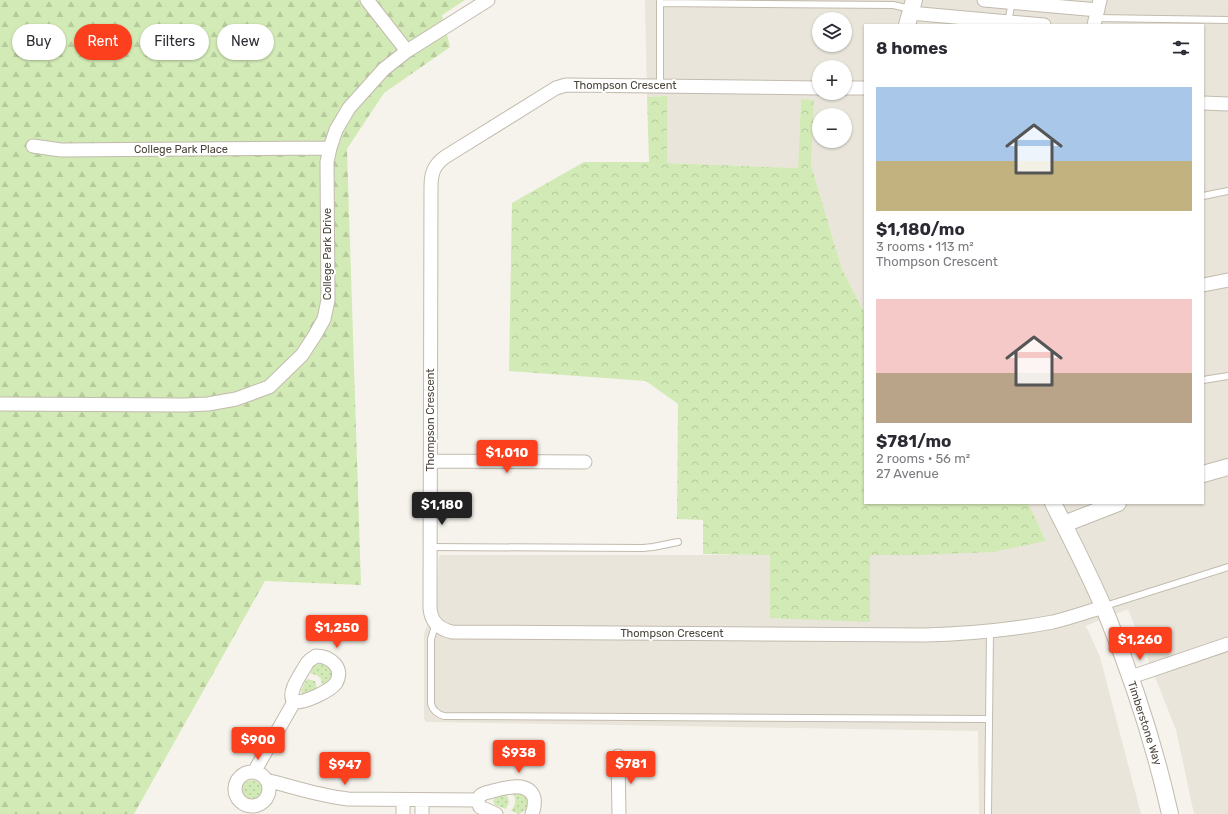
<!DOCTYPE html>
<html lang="en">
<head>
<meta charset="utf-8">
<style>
	:root { --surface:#fff; --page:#f7f7f7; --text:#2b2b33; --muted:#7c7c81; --accent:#fc3f1d }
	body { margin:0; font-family:Rubik,sans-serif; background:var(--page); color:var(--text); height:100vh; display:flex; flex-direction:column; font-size:15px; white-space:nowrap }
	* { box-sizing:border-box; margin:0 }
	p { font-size:13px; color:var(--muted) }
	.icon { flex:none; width:22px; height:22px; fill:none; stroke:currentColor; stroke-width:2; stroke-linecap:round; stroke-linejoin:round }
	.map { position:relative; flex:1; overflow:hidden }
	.panel { position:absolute; left:864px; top:24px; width:340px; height:480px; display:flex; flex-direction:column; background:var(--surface); border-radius:0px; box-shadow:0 1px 3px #0004 }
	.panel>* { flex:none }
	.top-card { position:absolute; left:12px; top:24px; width:380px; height:36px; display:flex; gap:8px }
	.fabs { position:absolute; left:812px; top:12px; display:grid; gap:8px }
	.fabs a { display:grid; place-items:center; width:40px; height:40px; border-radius:50%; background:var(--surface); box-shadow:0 1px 3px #0004; font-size:20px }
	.price { position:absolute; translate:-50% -34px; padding:0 9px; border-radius:4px; background:var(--accent); color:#fff; font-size:13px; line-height:26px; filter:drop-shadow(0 1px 2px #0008) }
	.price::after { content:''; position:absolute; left:50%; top:24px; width:12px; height:9px; margin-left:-6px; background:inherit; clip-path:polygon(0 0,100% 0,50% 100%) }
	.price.active { background:#222; color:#fff }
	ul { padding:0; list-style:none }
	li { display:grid; align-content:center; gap:8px; height:212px; padding:0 12px }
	li span { display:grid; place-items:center; height:124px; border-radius:0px; color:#555 }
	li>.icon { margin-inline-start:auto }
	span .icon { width:72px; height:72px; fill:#fffc; stroke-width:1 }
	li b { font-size:17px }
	h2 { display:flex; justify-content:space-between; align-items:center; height:48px; padding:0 12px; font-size:17px }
	.pill { padding:0 14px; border-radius:18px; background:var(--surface); box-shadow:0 1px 3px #0004; font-size:14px; line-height:36px }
	.pill.active { background:var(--accent); color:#fff }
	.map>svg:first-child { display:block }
	.residential { fill:#eae5da; fill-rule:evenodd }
	.forest { fill:url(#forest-firs) }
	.park { fill:url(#park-crowns) }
	.garden { fill:url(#garden-dots) }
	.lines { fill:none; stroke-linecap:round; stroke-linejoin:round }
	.service-casing { stroke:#c2bbae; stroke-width:8 }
	.minor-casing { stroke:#c2bbae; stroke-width:15 }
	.tertiary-casing { stroke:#c2bbae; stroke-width:18 }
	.service { stroke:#fff; stroke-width:6 }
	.minor { stroke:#fff; stroke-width:13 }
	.tertiary { stroke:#fff; stroke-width:16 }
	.labels { text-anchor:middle; stroke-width:4; stroke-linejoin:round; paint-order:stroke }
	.street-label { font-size:11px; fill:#4b4439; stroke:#fff }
</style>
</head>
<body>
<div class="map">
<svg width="1228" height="814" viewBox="0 0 1228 814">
	<defs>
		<pattern id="forest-firs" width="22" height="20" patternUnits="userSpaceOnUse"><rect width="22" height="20" fill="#d2eab5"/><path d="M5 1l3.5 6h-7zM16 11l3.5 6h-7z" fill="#b6ca9c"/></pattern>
		<pattern id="park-crowns" width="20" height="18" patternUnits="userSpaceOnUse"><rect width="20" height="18" fill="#d2eab5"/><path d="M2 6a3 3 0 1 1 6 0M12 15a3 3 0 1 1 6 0" fill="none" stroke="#b6ca9c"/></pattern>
		<pattern id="garden-dots" width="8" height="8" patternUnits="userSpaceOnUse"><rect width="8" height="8" fill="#d2eab5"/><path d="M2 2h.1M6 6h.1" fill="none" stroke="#b6ca9c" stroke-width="1.8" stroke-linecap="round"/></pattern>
	</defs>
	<rect width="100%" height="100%" fill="#f6f3ec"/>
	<path class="residential" d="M 645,0 L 1228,0 L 1228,814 L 1194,814 L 1176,730 L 1128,609 L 1085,626 L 1088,630 L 1100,657 L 1141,814 L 979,814 L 978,731 L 426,722 L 424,719 L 424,634 L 437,598 L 439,555 L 770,555 L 870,622 L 870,555 L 917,555 L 1046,541 L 1028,503 L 1203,503 L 1203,25 L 865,25 L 865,314 L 842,269 L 811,165 L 814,100 L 801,99 L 798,168 L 667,163 L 667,96 L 647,97 ZM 819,19 L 845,19 L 845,45 L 819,45 ZM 819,67 L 845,67 L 845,93 L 819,93 ZM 819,115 L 845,115 L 845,141 L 819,141 Z"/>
	<path class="forest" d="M 0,0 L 465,0 L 442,15 L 450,47 L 384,93 L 347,149 L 361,585 L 265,581 L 134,814 L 0,814 Z"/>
	<path class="park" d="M 667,96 L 667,163 L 798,168 L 801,99 L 814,100 L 811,165 L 842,269 L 865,314 L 865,503 L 1028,503 L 1046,541 L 993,552 L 917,555 L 870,555 L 870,622 L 770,618 L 770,555 L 703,554 L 703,520 L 677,519 L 678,404 L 646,381 L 509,371 L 512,203 L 584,162 L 649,162 L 647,97 Z"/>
	<path class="garden" d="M 321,663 L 328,665 L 332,673 L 329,681 L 322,685 L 321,679 L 318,676 L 310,673 L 313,666 Z
		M 307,679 L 315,681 L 317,688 C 312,692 308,697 302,694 L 301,690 Z
		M242 790a10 10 0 1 1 20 0a10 10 0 1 1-20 0Z
		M 519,793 L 526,795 L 529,802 L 526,810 L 519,814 L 511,811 C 515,806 517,800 513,794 Z
		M 507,795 L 509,802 L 506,809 L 495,805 L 493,801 L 495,798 Z"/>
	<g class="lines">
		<g class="service-casing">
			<path id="service" d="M 660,3 L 893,5 L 911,9
				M 1096,18 L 1228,20
				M 1008,23 L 1012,1
				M 660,85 L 660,0
				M 1203,196 L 1228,191
				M 1203,380 L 1228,376
				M 430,547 L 643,548 L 653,547 L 678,542
				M 1105,606 L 1228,567
				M 436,623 L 431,639 L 431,704 C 433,711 437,714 444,716 L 989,719
				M 988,814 L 990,632"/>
		</g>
		<g class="minor-casing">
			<path id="minor" d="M 367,0 L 407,51
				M 984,0 L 1098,10
				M 910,13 L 1044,25
				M 1094,25 L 1100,0
				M 819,88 L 566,85 L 556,88 L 445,157 C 434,165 431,173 431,187 L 430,608 C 431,622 439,629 452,632 L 924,635 C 968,634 1010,630 1053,622 C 1070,618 1087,612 1103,607
				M 845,88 L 865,88
				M 1203,103 L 1228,104
				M 33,146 L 61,150 L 330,148
				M 1203,285 L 1228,280
				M 0,404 L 185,405 L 208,404 L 236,399 L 269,387 L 302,355 L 315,335 L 324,319 L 328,300 L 327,162 L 330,148 L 336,130 L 349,108 L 384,69 L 407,51 L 488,0
				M 430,461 L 585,462
				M 316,656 C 330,656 345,668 336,683 C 330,691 305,703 294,702 C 286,692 302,673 307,663 L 310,660 Z
				M 1131,677 L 1228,644
				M 618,756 L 619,814
				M235 789a17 17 0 1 1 34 0a17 17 0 1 1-34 0Z
				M 254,772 L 294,702
				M 266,780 C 294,787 319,796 348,799 L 477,800
				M 477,800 L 481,795 L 485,793 C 499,790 528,778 534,798 C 535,804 534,809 532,814
				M 477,800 L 480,807 L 496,814
				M 403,814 L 403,800
				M 422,814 L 422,800"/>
		</g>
		<g class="tertiary-casing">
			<path id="tertiary" d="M 907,25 L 914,0
				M 1203,474 L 1228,467
				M 1053,503 C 1072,541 1092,579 1108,618 C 1134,682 1155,747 1170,814
				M 1064,524 L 1118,503"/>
		</g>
		<use href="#service" class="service"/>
		<use href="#minor" class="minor"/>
		<use href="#tertiary" class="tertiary"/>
	</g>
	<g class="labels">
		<g class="street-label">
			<text x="625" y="89">Thompson Crescent</text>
			<text x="181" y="153">College Park Place</text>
			<text transform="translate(327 254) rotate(-90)" y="4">College Park Drive</text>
			<text transform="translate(430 420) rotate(-90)" y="4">Thompson Crescent</text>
			<text x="672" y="637">Thompson Crescent</text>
			<text transform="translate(1145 723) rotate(72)" y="4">Timberstone Way</text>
		</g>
	</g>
</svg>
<div class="fabs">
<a><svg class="icon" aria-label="layers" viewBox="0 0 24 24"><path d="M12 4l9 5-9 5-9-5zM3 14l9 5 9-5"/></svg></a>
<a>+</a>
<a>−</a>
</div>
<b class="price" style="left:507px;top:474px">$1,010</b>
<b class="price active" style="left:442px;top:526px">$1,180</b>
<b class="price" style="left:337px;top:649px">$1,250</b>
<b class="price" style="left:1140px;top:661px">$1,260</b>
<b class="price" style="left:258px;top:761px">$900</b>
<b class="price" style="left:519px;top:774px">$938</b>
<b class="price" style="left:631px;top:785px">$781</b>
<b class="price" style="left:345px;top:786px">$947</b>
<div class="top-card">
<a class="pill">Buy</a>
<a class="pill active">Rent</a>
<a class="pill">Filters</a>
<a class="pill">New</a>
</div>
<section class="panel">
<h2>8 homes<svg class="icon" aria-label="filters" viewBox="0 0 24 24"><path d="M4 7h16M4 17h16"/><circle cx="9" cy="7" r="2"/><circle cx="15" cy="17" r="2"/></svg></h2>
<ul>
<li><span style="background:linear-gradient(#a9c7e8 60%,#c2b280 0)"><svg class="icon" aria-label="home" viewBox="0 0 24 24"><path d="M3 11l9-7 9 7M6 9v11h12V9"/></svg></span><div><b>$1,180/mo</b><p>3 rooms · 113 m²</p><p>Thompson Crescent</p></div></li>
<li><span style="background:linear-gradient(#f6c9c9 60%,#b9a48a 0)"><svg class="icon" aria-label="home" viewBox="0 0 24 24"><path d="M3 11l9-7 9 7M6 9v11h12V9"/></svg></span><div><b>$781/mo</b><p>2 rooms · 56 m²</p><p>27 Avenue</p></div></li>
</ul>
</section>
</div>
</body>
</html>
